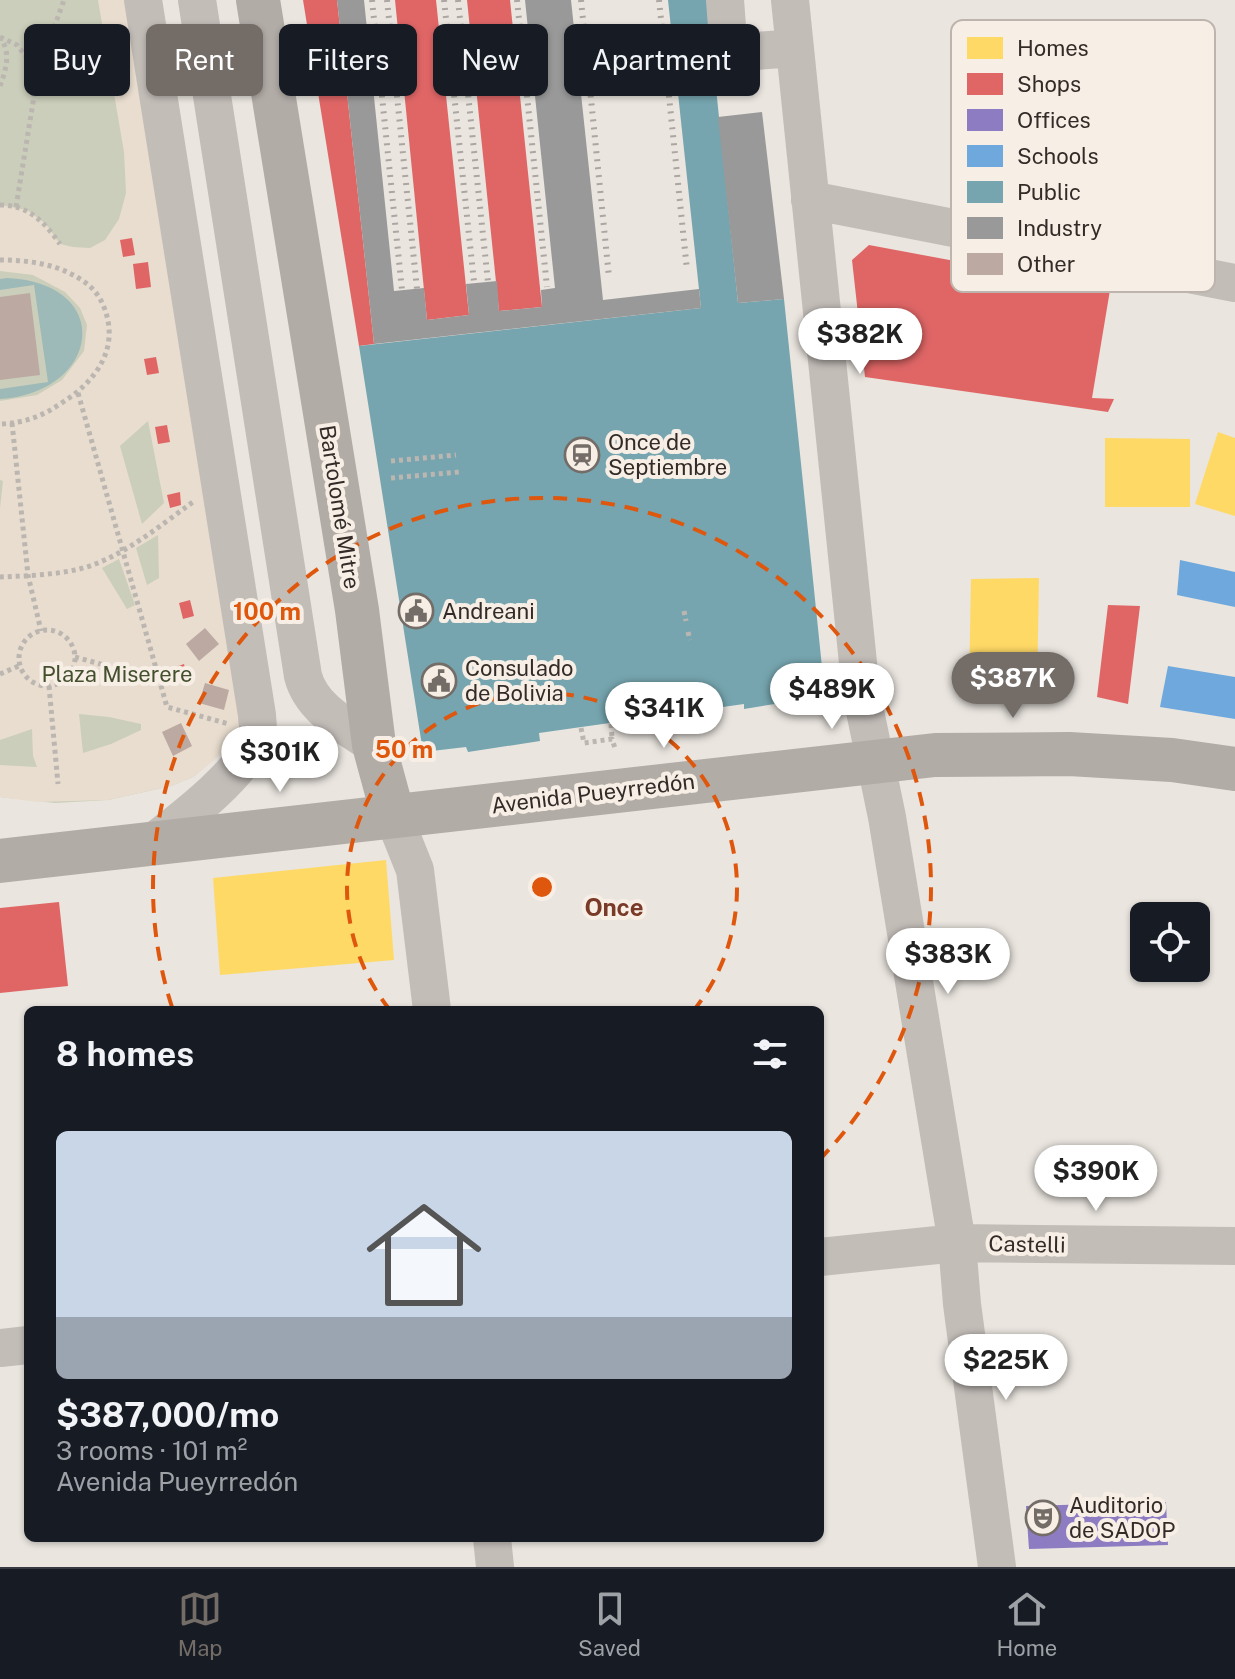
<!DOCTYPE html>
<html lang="en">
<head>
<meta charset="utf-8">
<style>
	:root { --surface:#171b24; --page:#20242c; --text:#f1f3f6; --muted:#9ea1a6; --line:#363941; --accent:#736c67 }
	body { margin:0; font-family:"Public Sans",sans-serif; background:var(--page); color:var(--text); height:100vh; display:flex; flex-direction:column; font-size:30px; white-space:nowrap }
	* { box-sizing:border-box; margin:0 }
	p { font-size:26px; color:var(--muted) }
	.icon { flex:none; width:44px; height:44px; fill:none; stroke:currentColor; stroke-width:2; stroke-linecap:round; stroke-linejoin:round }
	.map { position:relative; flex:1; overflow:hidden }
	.sheet { position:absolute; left:24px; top:1006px; width:800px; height:536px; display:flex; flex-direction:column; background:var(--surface); border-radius:12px; box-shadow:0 2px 6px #0004 }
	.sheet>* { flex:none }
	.hud { position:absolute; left:24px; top:24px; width:800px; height:72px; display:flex; gap:16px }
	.buttons { position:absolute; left:1130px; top:902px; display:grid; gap:16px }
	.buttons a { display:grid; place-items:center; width:80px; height:80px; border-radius:12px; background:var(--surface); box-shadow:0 2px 6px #0004; font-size:40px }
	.price { position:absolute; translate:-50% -68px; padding:0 18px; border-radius:28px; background:#fff; color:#222; font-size:26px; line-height:52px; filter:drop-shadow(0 2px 4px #0008) }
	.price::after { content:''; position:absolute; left:50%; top:48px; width:24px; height:18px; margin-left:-12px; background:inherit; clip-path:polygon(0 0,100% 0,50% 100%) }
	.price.active { background:var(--accent); color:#fff }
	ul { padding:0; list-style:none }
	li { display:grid; align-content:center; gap:16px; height:424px; padding:0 32px }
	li+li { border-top:2px solid var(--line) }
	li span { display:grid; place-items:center; height:248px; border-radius:12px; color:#555 }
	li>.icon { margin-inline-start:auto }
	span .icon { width:144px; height:144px; fill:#fffc; stroke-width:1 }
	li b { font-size:34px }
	h2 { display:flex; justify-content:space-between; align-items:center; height:96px; padding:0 32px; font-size:34px }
	.pill { padding:0 28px; border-radius:12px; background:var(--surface); box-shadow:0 2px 6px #0004; font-size:28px; line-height:72px }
	.pill.active { background:var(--accent); color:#fff }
	.tab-bar { display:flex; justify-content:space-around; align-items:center; height:112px; border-top:2px solid var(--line); background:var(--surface); font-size:22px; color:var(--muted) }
	.tab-bar a { display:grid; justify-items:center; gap:4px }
	.tab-bar .active { color:var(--accent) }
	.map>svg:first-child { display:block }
	.green { fill:#cbceba }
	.plaza { fill:#e8ddcf; fill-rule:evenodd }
	.water { fill:#9dbab9 }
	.homes { fill:#ffd966 }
	.shops { fill:#e06666 }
	.offices { fill:#8e7cc3 }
	.schools { fill:#6fa8dc }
	.public { fill:#76a5af }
	.industry { fill:#999 }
	.building { fill:#bcaaa2 }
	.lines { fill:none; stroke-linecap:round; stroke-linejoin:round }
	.path { stroke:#bcb6b1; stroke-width:5; stroke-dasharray:4 4; stroke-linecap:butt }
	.minor { stroke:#c3bdb8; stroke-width:38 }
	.major { stroke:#b2aca7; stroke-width:44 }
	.rail { stroke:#aba6a2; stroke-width:6; stroke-dasharray:2 6; stroke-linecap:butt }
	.ring { fill:none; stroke:#df570d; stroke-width:4; stroke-dasharray:14 10 }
	.labels { text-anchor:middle; stroke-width:8; stroke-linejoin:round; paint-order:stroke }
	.poi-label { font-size:22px; fill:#332b27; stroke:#f7efe6; text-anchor:start }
	.street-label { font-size:22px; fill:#332b27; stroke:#f7efe6 }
	.park-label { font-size:22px; fill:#434f2d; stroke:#f7efe6 }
	.neighbourhood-label { font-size:24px; font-weight:bold; fill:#7a3a28; stroke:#f7efe6 }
	.key { fill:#f7efe6; stroke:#bcb4ad; stroke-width:2 }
	.key-label { font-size:22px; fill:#332b27 }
	.centre { fill:#df570d; stroke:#f7efe6; stroke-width:4 }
	.ring-label { font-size:24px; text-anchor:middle; font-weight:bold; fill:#df570d; stroke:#f7efe6; stroke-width:8; stroke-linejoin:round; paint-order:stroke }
</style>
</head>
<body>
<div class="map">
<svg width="1235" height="1567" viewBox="0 0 1235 1567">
	<rect width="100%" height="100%" fill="#eae5df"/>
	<path class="green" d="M 0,0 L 128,0 L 231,744 L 193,777 L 171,786 L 108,800 L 55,803 L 0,797 Z"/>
	<path class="plaza" d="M 98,0 L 128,0 L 240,727 L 231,744 L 214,760 L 193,777 L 171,786 L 108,800 L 38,802 L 0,797 L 0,765 L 37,767 L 33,756 L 32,729 L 0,740 L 0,508 L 3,481 L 0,480 L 0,401 L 37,395 L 62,380 L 84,351 L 87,325 L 80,308 L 65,292 L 33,275 L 0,271 L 0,205 L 27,210 L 46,224 L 60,244 L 73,247 L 90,248 L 105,240 L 119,219 L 126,193 L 124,152 ZM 148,421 L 164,503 L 142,524 L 120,446 ZM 158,535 L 159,578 L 147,585 L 136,548 ZM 119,559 L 135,605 L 127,609 L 102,568 ZM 79,714 L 109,717 L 141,724 L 141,730 L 111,744 L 83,753 Z"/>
	<path class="water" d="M 7,278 C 116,283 101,393 0,399 L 0,389 L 48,382 L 34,285 L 0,290 L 0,279 Z"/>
	<path class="homes" d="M 1218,432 L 1235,438 L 1235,516 L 1195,504 Z
		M 1105,438 L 1190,439 L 1190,507 L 1105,507 Z
		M 1039,578 L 1037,691 L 969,687 L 971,579 Z
		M 386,860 L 394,960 L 220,975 L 213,878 Z"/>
	<path class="shops" d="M 303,0 L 337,0 L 374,344 L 359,346 Z
		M 395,0 L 436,0 L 469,315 L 427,320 Z
		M 467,0 L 510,0 L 542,307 L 499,311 Z
		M 132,238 L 135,255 L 123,257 L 120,240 Z
		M 869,245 L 1110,290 L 1092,398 L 1114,399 L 1108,412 L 865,377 L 852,260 Z
		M 148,262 L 151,287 L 136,289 L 133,264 Z
		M 156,357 L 159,373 L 147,375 L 144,359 Z
		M 167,425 L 170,442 L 158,444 L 155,427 Z
		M 180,492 L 181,505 L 170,508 L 167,495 Z
		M 190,600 L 194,616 L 183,619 L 179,603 Z
		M 1108,605 L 1140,606 L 1128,704 L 1097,697 Z
		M 184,664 L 188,681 L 177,683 L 173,668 Z
		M 59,902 L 68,986 L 0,993 L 0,908 Z"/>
	<path class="offices" d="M 1166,1502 L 1168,1545 L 1029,1549 L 1026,1506 Z"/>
	<path class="schools" d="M 1180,560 L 1235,572 L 1235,607 L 1177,595 Z
		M 1168,666 L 1235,677 L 1235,719 L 1160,707 Z"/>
	<path class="public" d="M 668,0 L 707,0 L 738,303 L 784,299 L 825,696 L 744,709 L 744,704 L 539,733 L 540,741 L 468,752 L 466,747 L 423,752 L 359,346 L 701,308 Z"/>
	<path class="industry" d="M 337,0 L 364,0 L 394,291 L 424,288 L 427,320 L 469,315 L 466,284 L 497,281 L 499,311 L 542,307 L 541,290 L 555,288 L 525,0 L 571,0 L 603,300 L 699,289 L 701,308 L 374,344 Z
		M 762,112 L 784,299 L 738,303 L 718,117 Z"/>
	<path class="building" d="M 30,293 L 40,375 L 0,380 L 0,297 Z
		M 205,628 L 219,644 L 199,661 L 186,644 Z
		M 205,683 L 229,690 L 224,710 L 199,703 Z
		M 181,723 L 192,746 L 173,756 L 162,732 Z"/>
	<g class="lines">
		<path class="path" d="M 0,37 L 17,45 L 38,72
			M 0,86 C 6,70 11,53 1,39
			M 0,205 C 29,205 45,223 60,244
			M 16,207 L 38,72 L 64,0
			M 0,260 C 28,260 59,264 83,281 C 94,288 101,298 105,310 C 119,349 96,381 63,402 C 43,416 25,423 0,424
			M 78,393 L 167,707 L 229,724
			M 12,423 L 28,575 L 41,631
			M 391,461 L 456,455
			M 391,478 L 459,472
			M 0,577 C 24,576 51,575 75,570 C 118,561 158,527 193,502
			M 684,611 L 686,621
			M19 658a28 28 0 1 1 56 0a28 28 0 1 1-56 0Z
			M 688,632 L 690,640
			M 75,657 L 159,680
			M 0,674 L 21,665
			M 49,686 L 58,784
			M 611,724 L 612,739
			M 581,728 L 584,743 L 612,739 L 615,748
			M 287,743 L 299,743 L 324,752
			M 290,743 L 297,749 L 328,760
			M 325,774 L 325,770 L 333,765 L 335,755"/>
		<path class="minor" d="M 143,0 L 257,715 C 257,720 259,728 257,734 C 248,771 178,823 148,846
			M 197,0 L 303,676 C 312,710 347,726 374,745
			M 725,0 L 729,53 L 795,48
			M 790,0 L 861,692 L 887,817 L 957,1243 L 962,1304 L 997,1567
			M 810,200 L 1235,283
			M 393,815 L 415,870 L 432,1010
			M 820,1257 L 957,1243 L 1235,1246
			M 0,1348 L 28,1345
			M 492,1538 L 495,1567"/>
		<path class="major" d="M 258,0 L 357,610 L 374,745 L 393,815
			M 0,861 L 935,755 L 1069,754 L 1172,760 L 1235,769"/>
		<path class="rail" d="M 372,0 L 402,290
			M 387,0 L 417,289
			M 444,0 L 474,282
			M 458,0 L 488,282
			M 517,0 L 547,287
			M 581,0 L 609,277
			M 659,0 L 687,270"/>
	</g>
	<g class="ring">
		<path d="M390 1010A195 195 0 1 1 694 1010"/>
		<path d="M172 1007A389 389 0 1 1 822 1157"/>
	</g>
	<defs>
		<g id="station-ring" transform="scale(1.8)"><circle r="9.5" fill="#f7efe6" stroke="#736c67" stroke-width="1.5"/><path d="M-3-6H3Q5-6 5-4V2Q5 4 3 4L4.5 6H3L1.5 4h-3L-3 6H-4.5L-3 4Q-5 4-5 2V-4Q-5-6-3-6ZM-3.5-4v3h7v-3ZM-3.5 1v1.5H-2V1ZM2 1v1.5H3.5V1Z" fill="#736c67"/></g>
		<g id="civic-ring" transform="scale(1.8)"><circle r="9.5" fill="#f7efe6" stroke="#736c67" stroke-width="1.5"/><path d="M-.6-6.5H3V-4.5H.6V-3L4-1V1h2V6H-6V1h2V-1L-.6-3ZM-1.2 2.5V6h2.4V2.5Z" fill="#736c67"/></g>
		<g id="theatre-ring" transform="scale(1.8)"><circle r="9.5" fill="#f7efe6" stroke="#736c67" stroke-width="1.5"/><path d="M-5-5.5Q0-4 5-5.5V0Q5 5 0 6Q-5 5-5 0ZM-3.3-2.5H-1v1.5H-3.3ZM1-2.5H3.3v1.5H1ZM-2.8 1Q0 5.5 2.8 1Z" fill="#736c67"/></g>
	</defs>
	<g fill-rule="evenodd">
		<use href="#station-ring" x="582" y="455"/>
		<use href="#civic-ring" x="416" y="611"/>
		<use href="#civic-ring" x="439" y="681"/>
		<use href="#theatre-ring" x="1043" y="1518"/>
	</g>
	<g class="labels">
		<g class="poi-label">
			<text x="608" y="450">Once de<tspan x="608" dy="25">Septiembre</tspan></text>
			<text x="442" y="619">Andreani</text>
			<text x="465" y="676">Consulado<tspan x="465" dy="25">de Bolivia</tspan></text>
			<text x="1069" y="1513">Auditorio<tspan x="1069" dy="25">de SADOP</tspan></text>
		</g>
		<g class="street-label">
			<text transform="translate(340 507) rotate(81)" y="8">Bartolomé Mitre</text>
			<text transform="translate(593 793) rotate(-7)" y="8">Avenida Pueyrredón</text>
			<text transform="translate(1027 1244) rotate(1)" y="8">Castelli</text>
		</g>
		<g class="park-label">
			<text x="117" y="682">Plaza Miserere</text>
		</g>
		<g class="neighbourhood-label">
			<text x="614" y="916">Once</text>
		</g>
	</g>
	<rect x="951" y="20" width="264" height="272" rx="12" class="key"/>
	<rect x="967" y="37" width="36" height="22" fill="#ffd966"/>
	<rect x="967" y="73" width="36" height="22" fill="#e06666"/>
	<rect x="967" y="109" width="36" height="22" fill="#8e7cc3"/>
	<rect x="967" y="145" width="36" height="22" fill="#6fa8dc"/>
	<rect x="967" y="181" width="36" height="22" fill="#76a5af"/>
	<rect x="967" y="217" width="36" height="22" fill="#999"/>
	<rect x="967" y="253" width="36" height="22" fill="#bcaaa2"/>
	<g class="key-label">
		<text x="1017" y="56">Homes</text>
		<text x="1017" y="92">Shops</text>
		<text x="1017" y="128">Offices</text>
		<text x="1017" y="164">Schools</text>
		<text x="1017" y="200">Public</text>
		<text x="1017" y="236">Industry</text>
		<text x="1017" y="272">Other</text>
	</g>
	<circle cx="542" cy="887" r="12" class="centre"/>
	<g class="ring-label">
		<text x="267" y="620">100 m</text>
		<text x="404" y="758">50 m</text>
	</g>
</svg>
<div class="buttons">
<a><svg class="icon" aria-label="locate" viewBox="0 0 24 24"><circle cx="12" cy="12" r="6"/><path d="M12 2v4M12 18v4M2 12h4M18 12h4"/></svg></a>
</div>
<b class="price" style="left:860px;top:376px">$382K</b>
<b class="price active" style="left:1013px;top:720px">$387K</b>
<b class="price" style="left:832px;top:731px">$489K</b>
<b class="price" style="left:664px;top:750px">$341K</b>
<b class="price" style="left:280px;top:794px">$301K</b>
<b class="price" style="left:948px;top:996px">$383K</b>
<b class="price" style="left:1096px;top:1213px">$390K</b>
<b class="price" style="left:1006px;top:1402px">$225K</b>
<div class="hud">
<a class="pill">Buy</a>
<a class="pill active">Rent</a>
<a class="pill">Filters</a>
<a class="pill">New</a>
<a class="pill">Apartment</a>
</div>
<section class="sheet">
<h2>8 homes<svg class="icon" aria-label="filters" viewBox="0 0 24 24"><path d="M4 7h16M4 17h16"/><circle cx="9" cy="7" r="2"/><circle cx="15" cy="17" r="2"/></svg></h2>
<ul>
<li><span style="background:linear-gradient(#c9d6e8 75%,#9aa5b1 0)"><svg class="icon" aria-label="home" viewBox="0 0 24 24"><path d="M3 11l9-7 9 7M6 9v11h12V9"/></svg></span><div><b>$387,000/mo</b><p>3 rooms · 101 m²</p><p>Avenida Pueyrredón</p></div></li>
</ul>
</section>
</div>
<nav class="tab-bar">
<a class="active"><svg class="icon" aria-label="map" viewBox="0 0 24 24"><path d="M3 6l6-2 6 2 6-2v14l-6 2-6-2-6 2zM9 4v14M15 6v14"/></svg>Map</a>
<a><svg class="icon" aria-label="saved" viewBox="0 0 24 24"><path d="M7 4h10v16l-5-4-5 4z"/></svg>Saved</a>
<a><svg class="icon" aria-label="home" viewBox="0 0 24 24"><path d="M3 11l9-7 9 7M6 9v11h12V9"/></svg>Home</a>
</nav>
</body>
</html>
